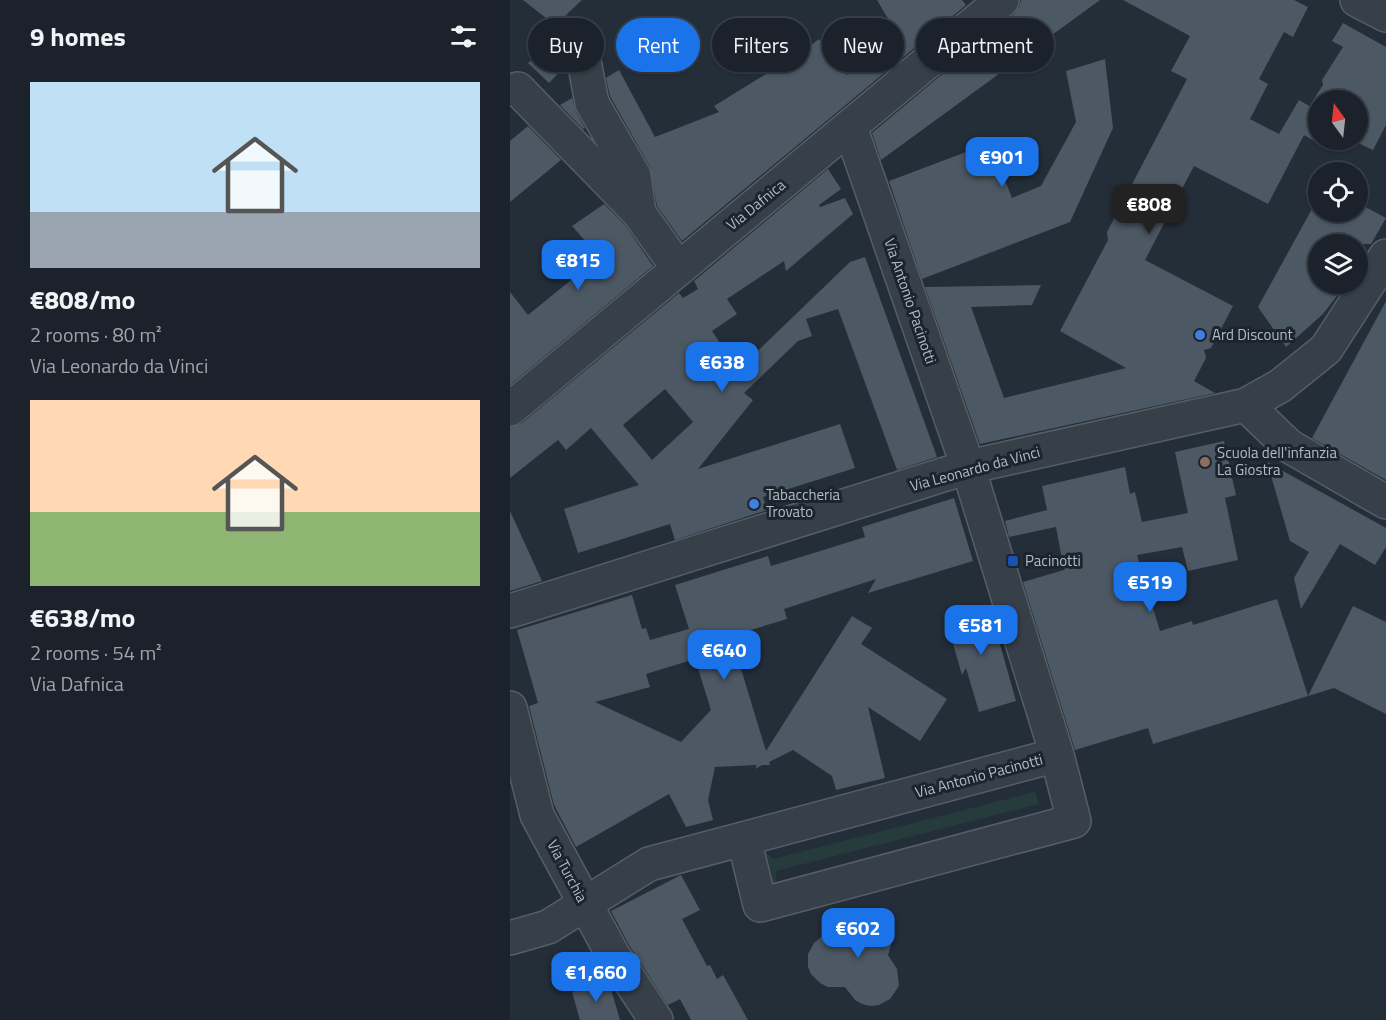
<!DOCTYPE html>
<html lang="en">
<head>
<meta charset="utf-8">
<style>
	:root { --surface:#1b222b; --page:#242a33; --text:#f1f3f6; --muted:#a0a4a9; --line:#393f47; --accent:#1a73e8 }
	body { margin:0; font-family:"Titillium Web",sans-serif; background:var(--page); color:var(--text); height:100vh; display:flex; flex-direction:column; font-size:22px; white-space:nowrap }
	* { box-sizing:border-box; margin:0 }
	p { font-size:20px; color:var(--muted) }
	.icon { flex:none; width:33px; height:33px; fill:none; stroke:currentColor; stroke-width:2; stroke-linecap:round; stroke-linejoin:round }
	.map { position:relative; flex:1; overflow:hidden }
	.sheet { display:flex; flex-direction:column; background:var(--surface); width:510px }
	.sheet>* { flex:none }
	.guide { position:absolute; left:18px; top:18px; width:570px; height:54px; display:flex; gap:12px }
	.needle { width:39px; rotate:345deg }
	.tools { position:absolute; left:798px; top:90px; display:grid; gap:12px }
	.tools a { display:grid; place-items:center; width:60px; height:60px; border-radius:50%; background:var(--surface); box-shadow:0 2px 4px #0004,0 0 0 2px var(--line); font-size:30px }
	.price { position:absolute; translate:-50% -51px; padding:0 14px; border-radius:12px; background:var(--accent); color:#fff; font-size:20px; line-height:39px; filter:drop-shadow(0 2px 3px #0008) }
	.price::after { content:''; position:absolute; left:50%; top:36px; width:18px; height:14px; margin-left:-9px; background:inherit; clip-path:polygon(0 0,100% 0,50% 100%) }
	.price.selected { background:#222; color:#fff }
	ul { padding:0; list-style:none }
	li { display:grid; align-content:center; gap:12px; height:318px; padding:0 30px }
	li span { display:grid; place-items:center; height:186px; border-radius:0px; color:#555 }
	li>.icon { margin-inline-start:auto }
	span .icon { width:108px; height:108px; fill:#fffc; stroke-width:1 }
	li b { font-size:26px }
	h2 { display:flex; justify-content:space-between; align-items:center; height:72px; padding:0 30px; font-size:26px }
	.chip { padding:0 21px; border-radius:27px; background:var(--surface); box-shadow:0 2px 4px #0004,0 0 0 2px var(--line); font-size:21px; line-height:54px }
	.chip.selected { background:var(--accent); color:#fff }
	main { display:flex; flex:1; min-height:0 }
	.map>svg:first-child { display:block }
	.green { fill:#263b3b }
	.building { fill:#4c5864; fill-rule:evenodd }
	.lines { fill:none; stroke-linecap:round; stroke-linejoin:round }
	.minor-casing { stroke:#555e67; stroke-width:36 }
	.minor { stroke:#374049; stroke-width:33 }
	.shop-dot { fill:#3f7fe0; stroke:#1c252e; stroke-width:2 }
	.education-dot { fill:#8d6e63; stroke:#1c252e; stroke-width:2 }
	.transit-dot { fill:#1a4fb4; stroke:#1c252e; stroke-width:2 }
	.labels { text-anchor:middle; stroke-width:6; stroke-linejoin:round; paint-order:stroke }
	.street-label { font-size:15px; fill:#b2bbc5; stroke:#1c252e }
	.poi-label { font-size:15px; fill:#b2bbc5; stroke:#1c252e; text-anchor:start }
</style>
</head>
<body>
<main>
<section class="sheet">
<h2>9 homes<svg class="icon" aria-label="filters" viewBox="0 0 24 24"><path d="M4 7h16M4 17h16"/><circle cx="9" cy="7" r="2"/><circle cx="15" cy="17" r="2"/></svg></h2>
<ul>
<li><span style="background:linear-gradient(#bfe0f5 70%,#9aa5b1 0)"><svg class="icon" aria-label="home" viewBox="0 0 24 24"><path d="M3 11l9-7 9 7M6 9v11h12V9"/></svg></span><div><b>€808/mo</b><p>2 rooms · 80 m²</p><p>Via Leonardo da Vinci</p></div></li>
<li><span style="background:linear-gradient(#ffd9b3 60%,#8fb573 0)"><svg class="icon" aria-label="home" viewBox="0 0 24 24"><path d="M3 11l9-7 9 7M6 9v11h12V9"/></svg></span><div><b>€638/mo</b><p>2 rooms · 54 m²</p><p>Via Dafnica</p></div></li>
</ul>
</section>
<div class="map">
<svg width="876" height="1020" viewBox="0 0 876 1020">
	<rect width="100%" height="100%" fill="#242e39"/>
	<path class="green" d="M 525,792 L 529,804 L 266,871 L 266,882 L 259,883 L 251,855 L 257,853 L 263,859 Z"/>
	<path class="building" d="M 13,0 L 72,0 L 45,25 Z
		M 367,0 L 452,0 L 456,5 L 172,241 L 147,206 L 140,167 L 100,96 L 96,78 L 109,70 L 145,137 L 209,112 L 204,106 L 264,69 L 266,72 L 309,39 L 337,75 L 376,46 L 366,33 L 380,22 Z
		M 511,0 L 590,0 L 371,160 L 362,133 L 504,14 L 509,7 Z
		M 613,0 L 784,0 L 798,7 L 783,37 L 774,32 L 749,79 L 758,84 L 740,119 L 769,134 L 789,100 L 808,111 L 808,143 L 794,135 L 758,204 L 684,166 L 635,260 L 723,306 L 701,348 L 694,350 L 696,358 L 684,381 L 705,393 L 470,444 L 415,287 L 531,285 L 522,305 L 461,307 L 494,398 L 616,368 L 550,331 L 598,240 L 597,232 L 677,79 L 661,71 L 680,36 Z
		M 57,15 L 79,40 L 76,43 L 70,43 L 61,47 L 56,55 L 56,65 L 39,83 L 18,63 L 27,56 L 26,42 Z
		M 833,23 L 876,47 L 876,125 L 863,150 L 848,143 L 848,100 L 803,100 L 813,85 L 812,80 L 833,47 L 822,41 Z
		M 595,59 L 603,128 L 560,222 L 412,279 L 379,181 L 480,143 L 502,198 L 531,186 L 566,122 L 556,71 Z
		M 62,98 L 66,112 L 75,128 L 73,129 L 50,105 Z
		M 18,126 L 51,160 L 0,202 L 0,141 Z
		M 318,169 L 331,189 L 309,205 L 310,207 L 335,198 L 343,214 L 276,271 L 274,261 L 217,299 L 227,314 L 202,331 L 228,370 L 340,262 L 355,257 L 427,457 L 387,470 L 328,309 L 296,319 L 302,336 L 288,341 L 234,393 L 243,400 L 188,469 L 330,424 L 345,468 L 253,497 L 257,510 L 165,540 L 160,524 L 68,553 L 54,509 L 129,485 L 81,428 L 56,450 L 48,440 L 0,478 L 0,427 L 12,423 L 169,293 L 173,298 L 188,289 L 184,281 ZM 155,389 L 183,422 L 142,460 L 113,425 Z
		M 808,198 L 808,212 L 848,212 L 848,203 L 876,218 L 861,244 L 808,244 L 808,284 L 836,284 L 813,314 L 776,347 L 748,307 Z
		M 94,204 L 115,225 L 143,266 L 0,385 L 0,292 L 18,315 L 61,280 L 56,273 L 84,251 L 62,226 Z
		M 876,301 L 876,480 L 802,438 Z
		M 714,441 L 726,495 L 715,498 L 728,560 L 678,571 L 672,547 L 627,555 L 650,631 L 682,621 L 683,625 L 767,599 L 798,696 L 643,744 L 638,728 L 565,750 L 513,582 L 554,570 L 546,527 L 499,537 L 495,521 L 537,510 L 532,486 L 615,467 L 620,494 L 625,492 L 632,522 L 678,513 L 665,452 Z
		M 757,462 L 876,528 L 876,547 L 865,565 L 830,544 L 791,609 L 784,578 L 799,552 L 780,541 Z
		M 444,498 L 463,561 L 358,593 L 366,579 L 274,609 L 277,619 L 221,636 L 256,751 L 342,616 L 362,628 L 351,644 L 437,699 L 410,741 L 358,707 L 375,778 L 326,790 L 322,776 L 283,750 L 259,762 L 260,765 L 252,765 L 245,769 L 247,765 L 205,767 L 198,800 L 203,820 L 176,827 L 159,794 L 66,847 L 44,805 L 19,706 L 28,703 L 7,630 L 122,595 L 132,629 L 136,628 L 140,640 L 179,629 L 165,585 L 258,556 L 261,566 L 307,552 L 355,537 L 352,527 ZM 185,659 L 201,710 L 171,742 L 85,702 L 140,687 L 136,674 Z
		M 0,511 L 32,581 L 0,591 Z
		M 470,605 L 479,605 L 506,701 L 469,712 L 456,668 L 452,675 L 435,616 Z
		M 843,606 L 876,622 L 876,714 L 824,688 L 798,696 Z
		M 171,875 L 190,910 L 172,919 L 197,966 L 200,965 L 207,979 L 213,975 L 238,1020 L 181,1020 L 170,999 L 158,1005 L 119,945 L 101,911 Z
		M 349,909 L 362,909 L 370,913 L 379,922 L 382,930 L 382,942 L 378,955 L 387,969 L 389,986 L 380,999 L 369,1005 L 360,1006 L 352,1004 L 345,1000 L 335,987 L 318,987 L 310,983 L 301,974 L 298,967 L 298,954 L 304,943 L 314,935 L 327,933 L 335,919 Z
		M 99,982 L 110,1020 L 70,1020 L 62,992 Z"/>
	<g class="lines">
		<g class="minor-casing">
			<path id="minor" d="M 847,0 L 876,15
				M 74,61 L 82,103 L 124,176 L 129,213
				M 8,89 L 129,213 L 168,268
				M 736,405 L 779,446 L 876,502
				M 0,409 L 492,0
				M 0,611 L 458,467 L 736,405 L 770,386 L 816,349 L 876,256
				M 0,708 L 27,815 L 103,955 L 146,1020
				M 234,839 L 250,905 L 564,821 L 547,755
				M 0,938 L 38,927 L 139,864 L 547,755 L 458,467 L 340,127"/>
		</g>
		<use href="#minor" class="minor"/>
	</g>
	<g class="shop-dot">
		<circle cx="690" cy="335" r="6"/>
		<circle cx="244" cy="504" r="6"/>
	</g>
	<circle class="education-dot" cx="695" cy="462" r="6"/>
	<rect class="transit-dot" x="497" y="555" width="12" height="12" rx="3"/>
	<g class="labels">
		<g class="street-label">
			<text transform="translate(246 205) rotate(-39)" y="5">Via Dafnica</text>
			<text transform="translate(400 301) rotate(71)" y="5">Via Antonio Pacinotti</text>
			<text transform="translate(465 469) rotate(-15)" y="5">Via Leonardo da Vinci</text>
			<text transform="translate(469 776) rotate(-15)" y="5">Via Antonio Pacinotti</text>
			<text transform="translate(57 871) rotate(62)" y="5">Via Turchia</text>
		</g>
		<g class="poi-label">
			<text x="702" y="340">Ard Discount</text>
			<text x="707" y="458">Scuola dell'infanzia<tspan x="707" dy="17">La Giostra</tspan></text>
			<text x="256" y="500">Tabaccheria<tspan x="256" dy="17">Trovato</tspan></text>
			<text x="515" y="566">Pacinotti</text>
		</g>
	</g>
</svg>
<div class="tools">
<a><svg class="needle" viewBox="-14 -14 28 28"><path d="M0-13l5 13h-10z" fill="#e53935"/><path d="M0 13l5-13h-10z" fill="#a0a4a9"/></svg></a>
<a><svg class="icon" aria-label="locate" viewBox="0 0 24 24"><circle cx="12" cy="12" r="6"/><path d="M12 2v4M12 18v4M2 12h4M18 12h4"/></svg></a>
<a><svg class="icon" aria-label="layers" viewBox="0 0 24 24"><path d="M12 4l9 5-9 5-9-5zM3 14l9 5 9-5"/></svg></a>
</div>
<b class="price" style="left:492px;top:188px">€901</b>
<b class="price selected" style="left:639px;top:235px">€808</b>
<b class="price" style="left:68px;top:291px">€815</b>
<b class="price" style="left:212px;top:393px">€638</b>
<b class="price" style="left:640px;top:613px">€519</b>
<b class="price" style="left:471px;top:656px">€581</b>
<b class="price" style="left:214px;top:681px">€640</b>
<b class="price" style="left:348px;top:959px">€602</b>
<b class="price" style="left:86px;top:1003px">€1,660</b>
<div class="guide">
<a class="chip">Buy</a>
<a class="chip selected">Rent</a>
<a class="chip">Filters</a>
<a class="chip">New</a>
<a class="chip">Apartment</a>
</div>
</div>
</main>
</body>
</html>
